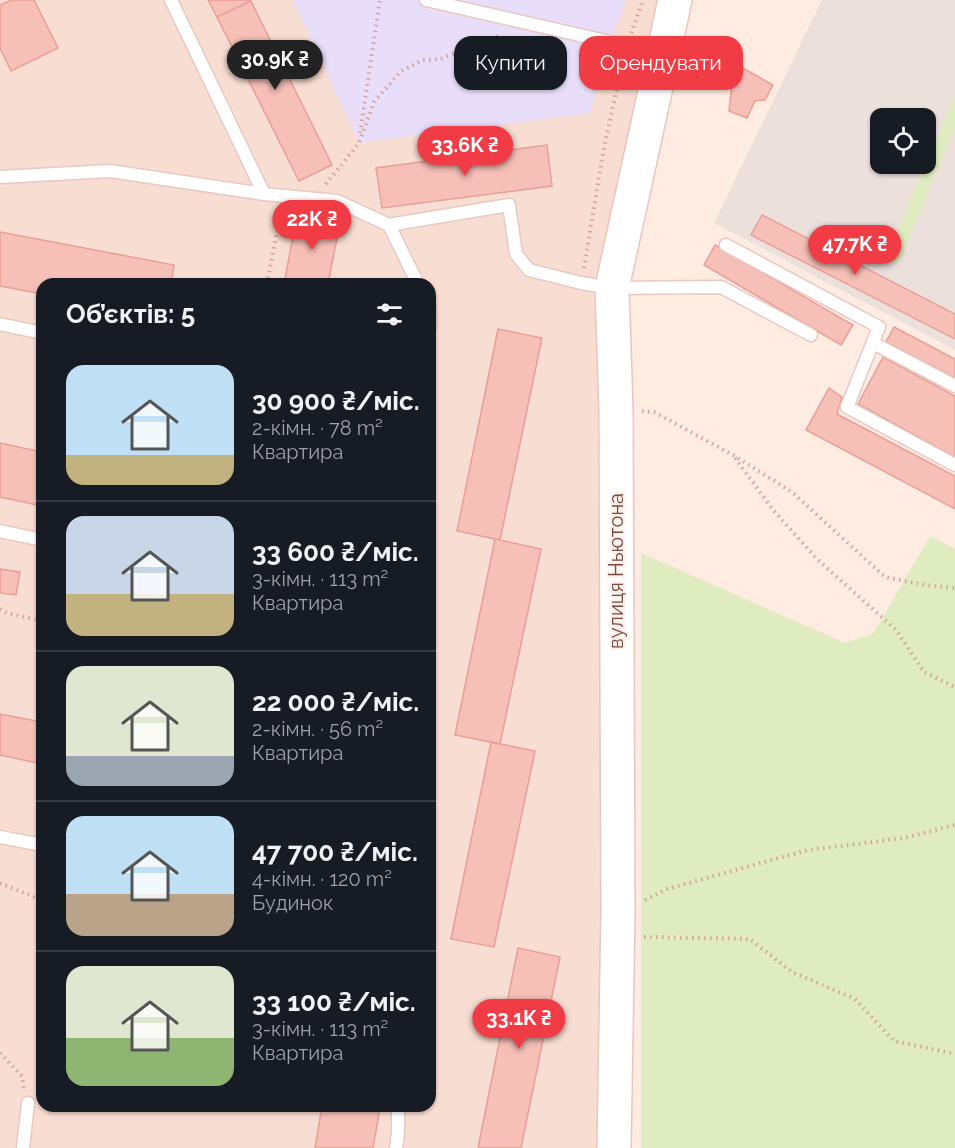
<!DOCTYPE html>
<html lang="uk">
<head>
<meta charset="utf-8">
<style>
	:root { --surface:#171b24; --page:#242831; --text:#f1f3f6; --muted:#9ea1a6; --line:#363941; --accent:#f23c45 }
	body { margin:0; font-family:Raleway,sans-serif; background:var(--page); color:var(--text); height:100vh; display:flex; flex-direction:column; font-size:22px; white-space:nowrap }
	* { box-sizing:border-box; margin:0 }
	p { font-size:20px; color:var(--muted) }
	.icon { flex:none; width:33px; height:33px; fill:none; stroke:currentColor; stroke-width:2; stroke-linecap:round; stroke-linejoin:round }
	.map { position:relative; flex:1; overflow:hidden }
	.panel { position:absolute; left:36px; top:278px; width:400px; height:834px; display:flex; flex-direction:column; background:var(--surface); border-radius:18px; box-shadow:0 2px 4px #0004 }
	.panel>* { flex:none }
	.guide { position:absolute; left:454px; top:36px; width:410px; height:54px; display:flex; gap:12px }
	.fabs { position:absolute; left:870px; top:108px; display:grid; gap:12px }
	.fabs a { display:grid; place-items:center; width:66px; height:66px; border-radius:12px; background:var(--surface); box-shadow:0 2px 4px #0004; font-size:30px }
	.price { position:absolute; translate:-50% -51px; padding:0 14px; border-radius:21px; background:var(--accent); color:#fff; font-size:20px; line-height:39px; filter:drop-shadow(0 2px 3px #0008) }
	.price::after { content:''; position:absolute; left:50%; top:36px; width:18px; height:14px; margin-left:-9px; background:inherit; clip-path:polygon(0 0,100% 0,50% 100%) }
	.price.selected { background:#222; color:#fff }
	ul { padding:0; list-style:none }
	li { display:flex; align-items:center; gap:18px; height:150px; padding:0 30px }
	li+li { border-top:2px solid var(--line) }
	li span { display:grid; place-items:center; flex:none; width:168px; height:120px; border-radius:18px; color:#555 }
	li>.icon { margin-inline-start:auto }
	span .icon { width:72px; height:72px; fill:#fffc; stroke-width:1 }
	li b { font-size:26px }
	h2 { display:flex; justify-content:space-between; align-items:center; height:72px; padding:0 30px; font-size:26px }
	.tag { padding:0 21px; border-radius:18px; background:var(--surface); box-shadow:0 2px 4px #0004; font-size:21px; line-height:54px }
	.tag.selected { background:var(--accent); color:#fff }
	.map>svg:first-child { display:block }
	.residential { fill:#f8ddd2; fill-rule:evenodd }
	.industrial { fill:#ece0dd; fill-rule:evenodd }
	.education { fill:#e8defa }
	.green { fill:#deecbf }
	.building { fill:#f6bfb7; stroke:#e99f96; stroke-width:1.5 }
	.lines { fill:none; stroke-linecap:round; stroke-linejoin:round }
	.lane-casing { stroke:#e8c9c1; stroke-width:15 }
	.secondary-casing { stroke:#eac5bc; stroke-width:36 }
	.path { stroke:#daa19a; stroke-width:4; stroke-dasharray:1.5 4.5; stroke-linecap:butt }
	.lane { stroke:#fff; stroke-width:12 }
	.secondary { stroke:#fff; stroke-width:33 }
	.labels { text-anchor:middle; stroke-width:4.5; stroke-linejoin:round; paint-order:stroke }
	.street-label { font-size:20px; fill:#774a46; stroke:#fff1e9 }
</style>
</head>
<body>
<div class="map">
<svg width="955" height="1148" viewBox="0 0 955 1148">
	<rect width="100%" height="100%" fill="#feebe1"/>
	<path class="residential" d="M 0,0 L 675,0 L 612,288 L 614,1148 L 0,1148 ZM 42,284 L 430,284 L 430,1106 L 42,1106 Z"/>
	<path class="industrial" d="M 822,0 L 955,0 L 955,350 L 714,223 ZM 880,118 L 926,118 L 926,164 L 880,164 Z"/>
	<path class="education" d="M 293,0 L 626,0 L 610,42 L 590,113 L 359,143 Z"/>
	<path class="green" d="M 955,95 L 955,127 L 899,262 L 891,263 L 886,258 Z
		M 930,536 L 955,549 L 955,1148 L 641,1148 L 641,553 L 845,643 L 873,634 Z"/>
	<path class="building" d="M 12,0 L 34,0 L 58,48 L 11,71 L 0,48 L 0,5 Z
		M 208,0 L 250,0 L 251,1 L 217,17 Z
		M 251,1 L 332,165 L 299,181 L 217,17 Z
		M 741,67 L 773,85 L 765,100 L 755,101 L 747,118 L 729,111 L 732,85 Z
		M 547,145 L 552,186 L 382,208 L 376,168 Z
		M 297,215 L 340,223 L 328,284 L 284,284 Z
		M 762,215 L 955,314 L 955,339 L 751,235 Z
		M 0,232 L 174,265 L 171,284 L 42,284 L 42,294 L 0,286 Z
		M 715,245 L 853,325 L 841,345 L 704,265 Z
		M 894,327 L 955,359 L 955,378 L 886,342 Z
		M 498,329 L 542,338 L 500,540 L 457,531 Z
		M 883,357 L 955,396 L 955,457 L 858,404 Z
		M 829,388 L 842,397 L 837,414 L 955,476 L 955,509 L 806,430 Z
		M 0,443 L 42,452 L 42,506 L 0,497 Z
		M 495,539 L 541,549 L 500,744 L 455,735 Z
		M 0,569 L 20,572 L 16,595 L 0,593 Z
		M 0,714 L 42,722 L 42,764 L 0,755 Z
		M 491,742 L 535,751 L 494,947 L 451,939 Z
		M 518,948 L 560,957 L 521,1148 L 478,1148 Z
		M 322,1106 L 367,1106 L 380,1108 L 373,1148 L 315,1148 Z"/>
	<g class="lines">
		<g class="lane-casing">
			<path id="lane" d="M 171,0 L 264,194 L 337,201 L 389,225 L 509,205 L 516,254 L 529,270 L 581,283 L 612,288 L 721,287 L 811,335
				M 426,0 L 610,42 L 661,57
				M 0,177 L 110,171 L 264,194
				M 389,225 L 418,284
				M 726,245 L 879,327 L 847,407 L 955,465
				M 430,308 L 430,329
				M 0,324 L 42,333
				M 873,343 L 955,386
				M 0,531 L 42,540
				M 0,837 L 42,845
				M 23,1148 L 28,1103
				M 396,1148 L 398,1133 L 398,1106"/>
		</g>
		<g class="secondary-casing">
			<path id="secondary" d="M 614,1148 L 618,912 L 616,410 L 612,288 L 675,0"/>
		</g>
		<path class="path" d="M 631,33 L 643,0
			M 360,133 L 380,0
			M 326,184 L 359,143 L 374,102 L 400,72 L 423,60 L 440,59 L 501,35
			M 584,268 L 603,153 L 623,60
			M 267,284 L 281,211
			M 642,411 L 654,412 L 733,455 L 792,492 L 885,577 L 925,585 L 955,588
			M 735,458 L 774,511 L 817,559 L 896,630 L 924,672 L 955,687
			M 0,609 L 7,613 L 42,621
			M 0,883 L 34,897 L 42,898
			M 645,900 L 667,889 L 808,850 L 904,838 L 955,825
			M 644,937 L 750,939 L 792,972 L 855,999 L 894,1041 L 955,1054
			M 0,1053 L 22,1076 L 24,1088"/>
		<use href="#lane" class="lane"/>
		<use href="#secondary" class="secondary"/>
	</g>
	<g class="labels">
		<g class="street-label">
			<text transform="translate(616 571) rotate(-90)" y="7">вулиця Ньютона</text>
		</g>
	</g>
</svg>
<div class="fabs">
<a><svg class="icon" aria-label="locate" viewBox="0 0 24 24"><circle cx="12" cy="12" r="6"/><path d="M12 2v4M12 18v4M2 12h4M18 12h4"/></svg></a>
</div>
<b class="price selected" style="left:275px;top:91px">30.9K ₴</b>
<b class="price" style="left:465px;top:177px">33.6K ₴</b>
<b class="price" style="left:312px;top:251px">22K ₴</b>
<b class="price" style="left:855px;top:276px">47.7K ₴</b>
<b class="price" style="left:519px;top:1050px">33.1K ₴</b>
<div class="guide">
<a class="tag">Купити</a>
<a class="tag selected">Орендувати</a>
</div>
<section class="panel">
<h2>Об’єктів: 5<svg class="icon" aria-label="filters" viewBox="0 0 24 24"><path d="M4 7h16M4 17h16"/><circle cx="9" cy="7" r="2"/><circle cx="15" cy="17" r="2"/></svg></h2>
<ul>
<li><span style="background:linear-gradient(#bfe0f5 75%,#c2b280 0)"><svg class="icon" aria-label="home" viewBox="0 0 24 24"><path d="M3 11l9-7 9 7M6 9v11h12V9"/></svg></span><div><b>30 900 ₴/міс.</b><p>2-кімн. · 78 m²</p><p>Квартира</p></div></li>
<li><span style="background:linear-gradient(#c9d6e8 65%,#c2b280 0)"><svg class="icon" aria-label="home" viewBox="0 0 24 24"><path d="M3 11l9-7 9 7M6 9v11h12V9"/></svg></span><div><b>33 600 ₴/міс.</b><p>3-кімн. · 113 m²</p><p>Квартира</p></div></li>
<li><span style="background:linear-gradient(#dfe7d0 75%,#9aa5b1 0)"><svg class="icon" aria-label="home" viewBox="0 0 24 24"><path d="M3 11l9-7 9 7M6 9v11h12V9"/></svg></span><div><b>22 000 ₴/міс.</b><p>2-кімн. · 56 m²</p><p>Квартира</p></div></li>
<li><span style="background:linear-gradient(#bfe0f5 65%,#b9a48a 0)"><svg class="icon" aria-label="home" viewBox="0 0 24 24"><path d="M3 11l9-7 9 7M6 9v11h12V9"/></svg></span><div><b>47 700 ₴/міс.</b><p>4-кімн. · 120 m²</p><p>Будинок</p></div></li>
<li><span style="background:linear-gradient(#dfe7d0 60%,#8fb573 0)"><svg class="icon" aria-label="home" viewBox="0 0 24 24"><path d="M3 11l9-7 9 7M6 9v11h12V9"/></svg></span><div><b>33 100 ₴/міс.</b><p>3-кімн. · 113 m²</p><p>Квартира</p></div></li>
</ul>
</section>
</div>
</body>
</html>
